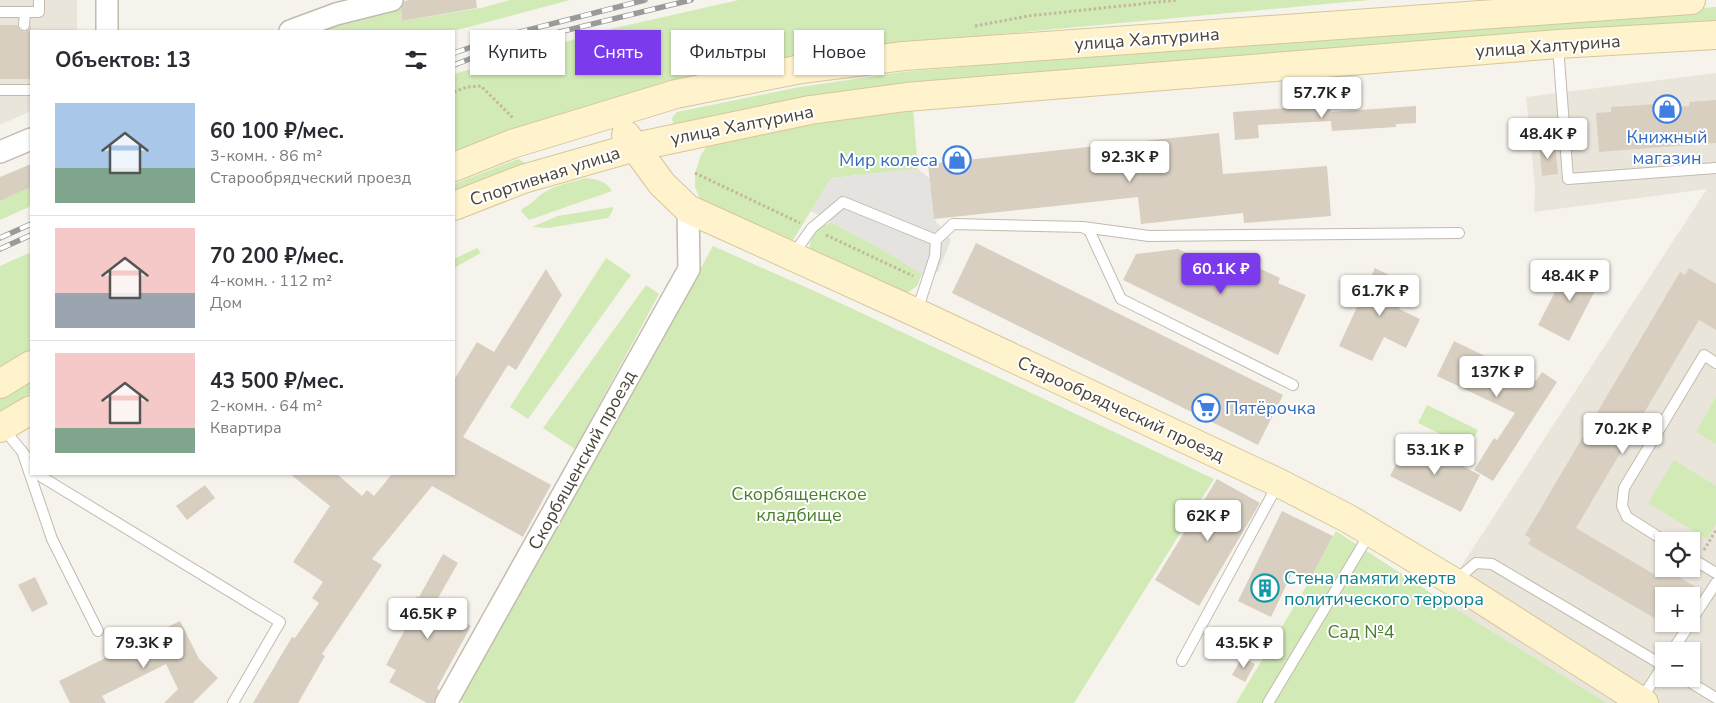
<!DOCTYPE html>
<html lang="ru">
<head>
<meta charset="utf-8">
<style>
	:root { --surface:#fff; --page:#f2f2f3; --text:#2b2b33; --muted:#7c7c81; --line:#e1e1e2; --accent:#7c3aed }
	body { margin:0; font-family:"Nunito Sans",sans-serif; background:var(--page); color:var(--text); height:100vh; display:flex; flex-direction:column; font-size:19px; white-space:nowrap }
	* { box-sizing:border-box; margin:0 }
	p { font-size:16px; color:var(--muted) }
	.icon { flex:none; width:28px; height:28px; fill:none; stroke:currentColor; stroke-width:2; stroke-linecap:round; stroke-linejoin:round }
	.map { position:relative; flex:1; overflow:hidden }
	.side { position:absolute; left:30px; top:30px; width:425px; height:445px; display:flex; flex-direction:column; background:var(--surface); border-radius:0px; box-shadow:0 1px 4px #0004 }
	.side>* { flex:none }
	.top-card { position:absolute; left:470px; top:30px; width:475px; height:45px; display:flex; gap:10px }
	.buttons { position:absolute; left:1655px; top:532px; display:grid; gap:10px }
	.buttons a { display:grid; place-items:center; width:45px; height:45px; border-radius:0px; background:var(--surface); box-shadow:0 1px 4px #0004; font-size:25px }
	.price { position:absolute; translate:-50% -42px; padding:0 11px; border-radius:5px; background:#fff; color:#222; font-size:16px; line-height:32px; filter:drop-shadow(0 1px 2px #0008) }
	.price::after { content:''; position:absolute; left:50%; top:30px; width:15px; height:11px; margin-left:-8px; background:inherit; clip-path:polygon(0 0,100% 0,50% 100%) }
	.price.on { background:var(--accent); color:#fff }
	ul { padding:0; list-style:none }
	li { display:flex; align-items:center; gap:15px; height:125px; padding:0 25px }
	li+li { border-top:1px solid var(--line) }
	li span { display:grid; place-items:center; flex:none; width:140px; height:100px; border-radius:0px; color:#555 }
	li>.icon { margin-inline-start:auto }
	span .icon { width:60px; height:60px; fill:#fffc; stroke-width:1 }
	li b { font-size:21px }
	h2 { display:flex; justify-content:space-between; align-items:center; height:60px; padding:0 25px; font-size:21px }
	.tag { padding:0 18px; border-radius:0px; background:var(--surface); box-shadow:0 1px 4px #0004; font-size:18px; line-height:45px }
	.tag.on { background:var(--accent); color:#fff }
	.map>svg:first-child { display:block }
	.residential { fill:#eae5da; fill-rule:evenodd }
	.green { fill:#d2eab5 }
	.parking { fill:#e5e3e0 }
	.building { fill:#d8cfc1 }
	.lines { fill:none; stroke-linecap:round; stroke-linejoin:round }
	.lane-casing { stroke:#c2bbae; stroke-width:12 }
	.street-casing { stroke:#c2bbae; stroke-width:24 }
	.secondary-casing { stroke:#d6c79b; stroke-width:30 }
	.path { stroke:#c4b79f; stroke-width:3; stroke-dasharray:2.5 2.5; stroke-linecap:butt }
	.lane { stroke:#fff; stroke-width:10 }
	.street { stroke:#fff; stroke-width:21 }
	.secondary { stroke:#fff3cd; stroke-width:28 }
	.rail-casing { stroke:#9a9a9a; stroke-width:5.5 }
	.rail { stroke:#fff; stroke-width:4; stroke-dasharray:11; stroke-linecap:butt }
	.labels { text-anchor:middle; stroke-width:4; stroke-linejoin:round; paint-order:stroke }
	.street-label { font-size:18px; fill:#4b4439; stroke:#fff }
	.shop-label { font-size:18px; fill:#366cbe; stroke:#fff }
	.park-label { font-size:18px; fill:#4a7f2a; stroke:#fff }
	.culture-label { font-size:18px; fill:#0d838f; stroke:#fff; text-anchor:start }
</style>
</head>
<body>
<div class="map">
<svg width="1716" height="703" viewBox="0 0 1716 703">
	<rect width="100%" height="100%" fill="#f6f3ec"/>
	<path class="residential" d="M 0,0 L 77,0 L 77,31 L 31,31 L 31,111 L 0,125 Z
		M 1716,73 L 1716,703 L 1607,703 L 1440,599 L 1707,189 L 1534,212 L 1535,187 L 1526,97 ZM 1664,541 L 1691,541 L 1691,569 L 1664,569 ZM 1664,596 L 1691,596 L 1691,624 L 1664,624 ZM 1664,651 L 1691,651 L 1691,679 L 1664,679 Z"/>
	<path class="green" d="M 510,0 L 570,0 L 454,31 L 305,31 L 400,2 L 402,21 L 481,8 Z
		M 739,0 L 1370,0 L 819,51 L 662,85 L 454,158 L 454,74 L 610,29 Z
		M 1716,7 L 1716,25 L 679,126 L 673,124 L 672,118 L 677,112 L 800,87 L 902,72 L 1504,22 Z
		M 913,108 L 918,169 L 831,178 L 790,245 L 701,201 L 695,187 L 695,173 L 701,155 L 708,145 L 726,136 Z
		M 518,159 L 524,162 L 526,169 L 454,201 L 454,184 Z
		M 586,178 C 598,180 605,180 612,191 L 529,220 L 521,211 L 523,208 C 531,205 536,198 543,193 C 556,185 571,182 586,178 Z
		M 31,187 L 31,206 L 0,220 L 0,201 Z
		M 613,207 L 613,210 L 608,218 L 548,228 L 532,227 L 558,216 Z
		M 831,222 L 883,250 L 922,274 L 917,286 L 903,296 L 811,255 C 806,238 817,229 831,222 Z
		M 713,246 L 821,294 L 1214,479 L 1074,703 L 464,703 L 460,701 L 629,400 Z
		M 477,248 L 481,253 L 454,268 L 454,259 Z
		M 31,252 L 31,352 L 0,368 L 0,266 Z
		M 606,258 L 631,275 L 528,419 L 510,407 Z
		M 646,285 L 659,294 L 575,449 L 543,428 Z
		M 31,378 L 31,393 L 23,398 L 19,405 L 0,418 L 0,397 Z
		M 1716,397 L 1716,444 L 1696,432 Z
		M 1427,405 L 1478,430 L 1469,448 L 1418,423 Z
		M 1674,460 L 1716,486 L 1716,524 L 1707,539 L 1648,503 Z
		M 1336,531 L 1440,599 L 1607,703 L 1236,703 L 1310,580 Z"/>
	<path class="parking" d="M 918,169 L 930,179 L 934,219 L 951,240 L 938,272 L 922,274 L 883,250 L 811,211 L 831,178 Z"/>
	<path class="building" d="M 409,0 L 476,0 L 477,8 L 402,21 L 401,9 L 404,1 Z
		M 0,25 L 17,25 L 20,30 L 24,32 L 29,29 L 31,25 L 31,79 L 0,79 Z
		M 1716,100 L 1716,143 L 1599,152 L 1596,113 L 1611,112 L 1611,107 L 1656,104 L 1656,109 L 1689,106 L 1689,102 Z
		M 1330,105 L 1331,117 L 1331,112 L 1416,106 L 1416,123 L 1396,124 L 1396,127 L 1332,131 L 1331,121 L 1258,125 L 1259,138 L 1235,140 L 1233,112 Z
		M 1219,133 L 1223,174 L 1327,166 L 1331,216 L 1244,223 L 1243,213 L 1141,224 L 1138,197 L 934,219 L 928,164 Z
		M 1555,144 L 1558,174 L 1542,176 L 1539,145 Z
		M 31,164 L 31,187 L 0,201 L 0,177 Z
		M 976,243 L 1283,395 L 1258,445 L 952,293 Z
		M 1178,249 L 1244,280 L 1252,265 L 1280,278 L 1278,283 L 1306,295 L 1278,355 L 1123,280 L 1136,254 Z
		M 1570,263 L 1601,279 L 1569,341 L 1538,325 Z
		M 1375,268 L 1411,286 L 1399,309 L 1420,319 L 1406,348 L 1384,337 L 1372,361 L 1339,346 Z
		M 1689,268 L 1716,284 L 1716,330 L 1699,320 L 1576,528 L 1657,576 L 1662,567 L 1694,586 L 1688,596 L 1664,596 L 1664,624 L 1667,624 L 1666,625 L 1528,544 L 1531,539 L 1525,535 L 1680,272 L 1685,275 Z
		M 546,269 L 562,295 L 516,370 L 508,365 L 463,437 L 551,485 L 523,537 L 432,486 L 372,559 L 382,565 L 322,654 L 325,656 L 298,703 L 253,703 L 292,637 L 295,638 L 319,603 L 312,598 L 323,582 L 293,562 L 330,506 L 290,474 L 337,474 L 362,496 L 367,490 L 374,496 L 392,474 L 454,474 L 454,380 L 477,342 L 494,352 Z
		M 1454,341 L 1536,381 L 1542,372 L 1557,382 L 1493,481 L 1474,470 L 1494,438 L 1497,440 L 1515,413 L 1437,376 Z
		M 1409,439 L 1480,475 L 1461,512 L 1390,476 Z
		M 1217,479 L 1260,503 L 1199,606 L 1155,580 Z
		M 205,485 L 215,498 L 187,520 L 176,506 Z
		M 1282,511 L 1333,536 L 1310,580 L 1293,571 L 1271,617 L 1238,601 Z
		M 443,554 L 458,563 L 434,605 L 471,626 L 437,688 L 439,690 L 434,703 L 427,703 L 389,682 L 396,670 L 386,665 L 409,622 L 404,619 L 417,596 L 419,597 Z
		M 35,577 L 48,604 L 32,612 L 18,585 Z
		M 180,621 L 199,659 L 218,678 L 193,703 L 164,703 L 178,689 L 166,664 L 102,696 L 106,703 L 70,703 L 59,681 Z
		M 1242,657 L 1255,664 L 1245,682 L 1232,675 Z"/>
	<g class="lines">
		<g class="lane-casing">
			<path id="lane" d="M 0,12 L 39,12 L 39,0
				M 24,25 L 25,12
				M 1558,46 L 1568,179 L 1716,168
				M 0,90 L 31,90
				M 1084,228 L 1089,230 L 1121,299 L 1293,385
				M 792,256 L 812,228 L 843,202 L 936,240 L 953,224 L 1083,227 L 1149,236 L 1459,233
				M 917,311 L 935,256 L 936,240
				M 4,426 L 11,438 L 25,455
				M 22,451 L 52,539 L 98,631
				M 39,474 L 42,477 L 280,622 L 233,703
				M 1665,541 L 1627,517 L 1622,506 L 1624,488 L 1704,355 L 1716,363
				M 1691,558 L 1716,573
				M 1455,581 L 1476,563 L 1492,564 L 1664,666
				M 1691,621 L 1716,583
				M 1672,651 L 1690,624
				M 1182,661 L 1278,484
				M 1685,679 L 1716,698
				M 1641,700 L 1664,664
				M 1268,703 L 1370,533"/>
		</g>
		<g class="street-casing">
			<path id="street" d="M 107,31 L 107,0
				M 290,31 L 336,14 L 392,0
				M 0,152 L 31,139
				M 446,703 L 689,269 L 688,209"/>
		</g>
		<g class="secondary-casing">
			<path id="secondary" d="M 626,135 L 662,184 L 688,209 L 917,313 L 1279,483 L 1347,518 L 1454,582 L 1644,703
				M 454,167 L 512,144 L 676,94 L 801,69 L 904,56 L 1691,0
				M 454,206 L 523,179 L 635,147 L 810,110 L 906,97 L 1558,44 L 1716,35
				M 0,384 L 31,365
				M 0,428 L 31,410"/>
		</g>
		<path class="path" d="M 975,26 L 1028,16 L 1177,0
			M 454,92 L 467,87 L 481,86 L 514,119
			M 695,173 L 800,223
			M 826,235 L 913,276
			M 1704,550 L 1716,530"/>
		<use href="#lane" class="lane"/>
		<use href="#street" class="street"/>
		<use href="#secondary" class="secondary"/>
		<g class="rail-casing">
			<path id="rail" d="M 454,53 L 504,36 L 645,0
				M 454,65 L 506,45 L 691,0
				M 0,238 L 31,224
				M 0,249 L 31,235"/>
		</g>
		<use href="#rail" class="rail"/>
	</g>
	<defs>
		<g id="shop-ring" transform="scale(1.4375)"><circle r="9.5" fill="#fff" stroke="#3f7fe0" stroke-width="1.5"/><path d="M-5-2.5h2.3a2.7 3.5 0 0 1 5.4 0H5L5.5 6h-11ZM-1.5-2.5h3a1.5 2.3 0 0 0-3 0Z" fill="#3f7fe0"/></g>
		<g id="supermarket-ring" transform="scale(1.4375)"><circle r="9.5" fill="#fff" stroke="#3f7fe0" stroke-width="1.5"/><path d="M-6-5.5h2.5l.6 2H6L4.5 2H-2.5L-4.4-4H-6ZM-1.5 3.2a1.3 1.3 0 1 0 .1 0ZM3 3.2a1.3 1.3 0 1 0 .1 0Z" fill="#3f7fe0"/></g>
		<g id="building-ring" transform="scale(1.4375)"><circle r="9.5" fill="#fff" stroke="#0f9aa8" stroke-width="1.5"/><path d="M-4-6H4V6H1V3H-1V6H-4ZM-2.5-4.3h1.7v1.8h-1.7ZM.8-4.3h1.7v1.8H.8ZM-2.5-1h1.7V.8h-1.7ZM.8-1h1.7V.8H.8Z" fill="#0f9aa8"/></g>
	</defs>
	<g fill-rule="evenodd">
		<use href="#shop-ring" x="1667" y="109"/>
		<use href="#shop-ring" x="957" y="160"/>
		<use href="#supermarket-ring" x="1206" y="408"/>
		<use href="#building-ring" x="1265" y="588"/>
	</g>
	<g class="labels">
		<g class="street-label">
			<text transform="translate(1147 39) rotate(-4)" y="6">улица Халтурина</text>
			<text transform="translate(1548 46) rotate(-4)" y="6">улица Халтурина</text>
			<text transform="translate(742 125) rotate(-11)" y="6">улица Халтурина</text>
			<text transform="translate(545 176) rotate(-18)" y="6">Спортивная улица</text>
			<text transform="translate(1121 409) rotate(25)" y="6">Старообрядческий проезд</text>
			<text transform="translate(582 460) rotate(-61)" y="6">Скорбященский проезд</text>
		</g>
		<g class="shop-label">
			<text x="1667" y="143">Книжный<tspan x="1667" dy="21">магазин</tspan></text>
			<text x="938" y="166" text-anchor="end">Мир колеса</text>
			<text x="1225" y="414" text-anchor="start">Пятёрочка</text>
		</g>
		<g class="park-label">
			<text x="799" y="500">Скорбященское<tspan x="799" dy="21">кладбище</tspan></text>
			<text x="1361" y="638">Сад №4</text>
		</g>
		<g class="culture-label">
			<text x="1284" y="584">Стена памяти жертв<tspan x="1284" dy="21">политического террора</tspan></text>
		</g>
	</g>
</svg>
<div class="buttons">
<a><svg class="icon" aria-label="locate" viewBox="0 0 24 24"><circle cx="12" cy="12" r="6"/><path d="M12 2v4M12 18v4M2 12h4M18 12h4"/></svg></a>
<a>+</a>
<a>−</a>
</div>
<b class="price" style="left:1322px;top:119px">57.7K ₽</b>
<b class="price" style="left:1548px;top:160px">48.4K ₽</b>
<b class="price" style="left:1130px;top:183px">92.3K ₽</b>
<b class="price on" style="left:1221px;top:295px">60.1K ₽</b>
<b class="price" style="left:1570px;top:302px">48.4K ₽</b>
<b class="price" style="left:1380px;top:317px">61.7K ₽</b>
<b class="price" style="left:1497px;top:398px">137K ₽</b>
<b class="price" style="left:1623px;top:455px">70.2K ₽</b>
<b class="price" style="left:1435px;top:476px">53.1K ₽</b>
<b class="price" style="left:1208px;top:542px">62K ₽</b>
<b class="price" style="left:428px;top:640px">46.5K ₽</b>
<b class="price" style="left:144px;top:669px">79.3K ₽</b>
<b class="price" style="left:1244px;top:669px">43.5K ₽</b>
<div class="top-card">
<a class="tag">Купить</a>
<a class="tag on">Снять</a>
<a class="tag">Фильтры</a>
<a class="tag">Новое</a>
</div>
<section class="side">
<h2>Объектов: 13<svg class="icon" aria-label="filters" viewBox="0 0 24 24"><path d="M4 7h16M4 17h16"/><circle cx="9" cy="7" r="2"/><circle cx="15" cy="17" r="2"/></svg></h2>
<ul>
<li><span style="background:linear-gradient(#a9c7e8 65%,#7fa58c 0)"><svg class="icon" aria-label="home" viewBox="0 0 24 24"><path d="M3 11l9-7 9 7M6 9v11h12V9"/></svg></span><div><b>60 100 ₽/мес.</b><p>3-комн. · 86 m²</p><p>Старообрядческий проезд</p></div></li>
<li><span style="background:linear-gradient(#f6c9c9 65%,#9aa5b1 0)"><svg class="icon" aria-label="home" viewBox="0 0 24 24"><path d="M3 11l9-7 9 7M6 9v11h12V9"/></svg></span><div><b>70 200 ₽/мес.</b><p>4-комн. · 112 m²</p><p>Дом</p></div></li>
<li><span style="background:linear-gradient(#f6c9c9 75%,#7fa58c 0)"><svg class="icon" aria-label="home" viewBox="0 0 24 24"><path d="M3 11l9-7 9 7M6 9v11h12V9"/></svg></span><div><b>43 500 ₽/мес.</b><p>2-комн. · 64 m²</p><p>Квартира</p></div></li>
</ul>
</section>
</div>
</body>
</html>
